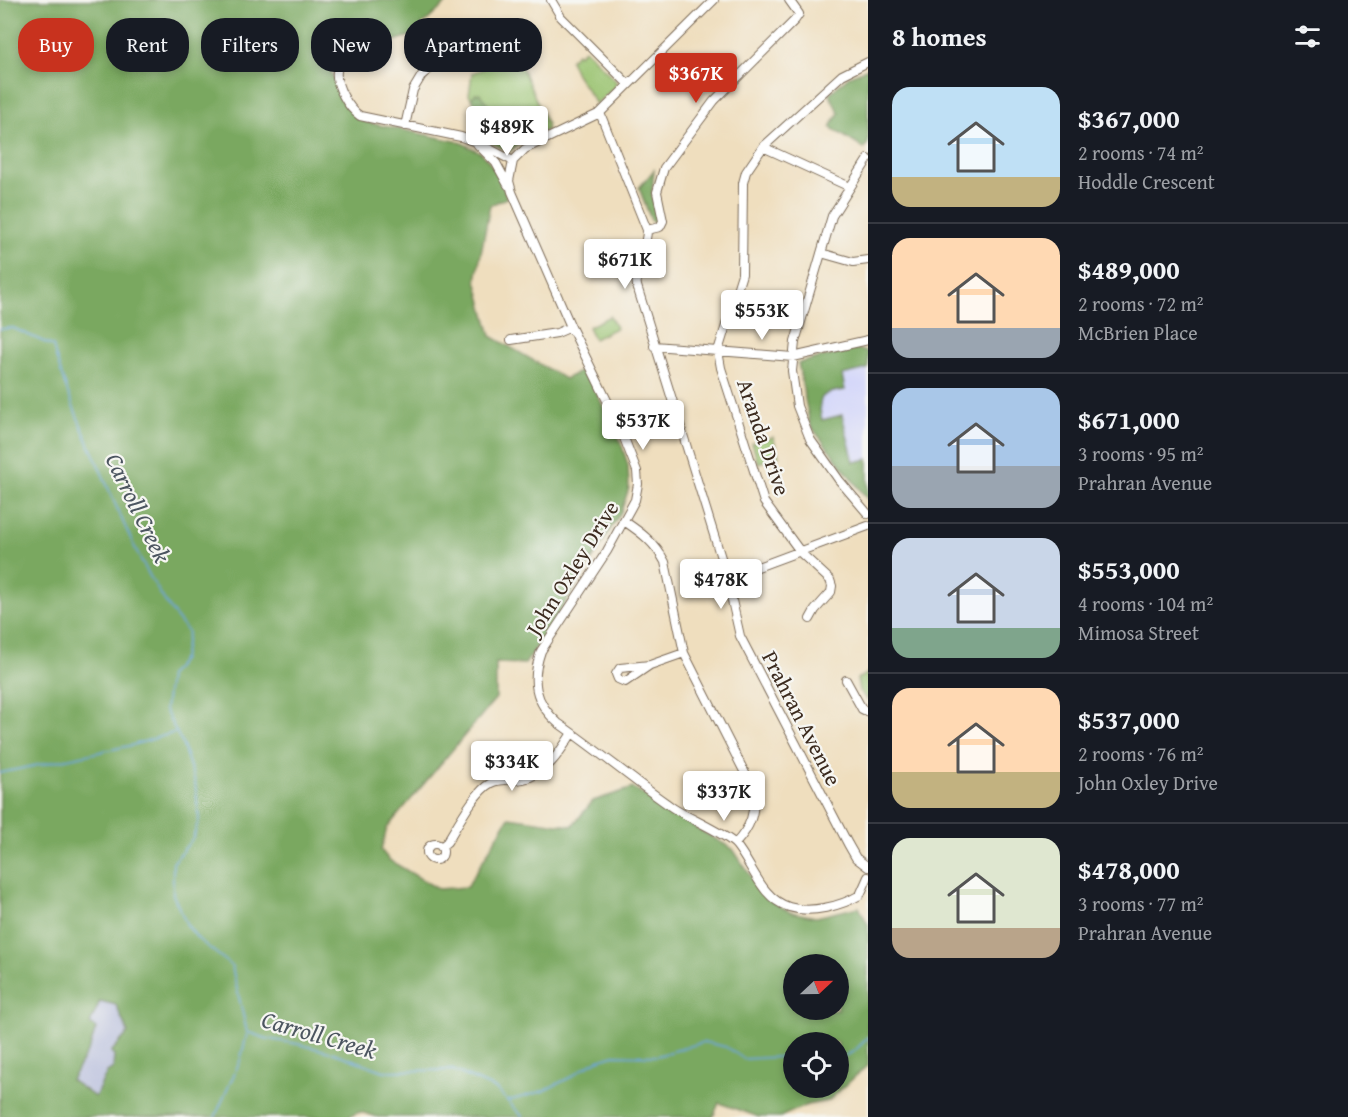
<!DOCTYPE html>
<html lang="en">
<head>
<meta charset="utf-8">
<style>
	:root { --surface:#171b24; --page:#20242c; --text:#f1f3f6; --muted:#9ea1a6; --line:#363941; --accent:#c8321e }
	body { margin:0; font-family:"Gentium Book Plus",serif; background:var(--page); color:var(--text); height:100vh; display:flex; flex-direction:column; font-size:22px; white-space:nowrap }
	* { box-sizing:border-box; margin:0 }
	p { font-size:20px; color:var(--muted) }
	.icon { flex:none; width:33px; height:33px; fill:none; stroke:currentColor; stroke-width:2; stroke-linecap:round; stroke-linejoin:round }
	.map { position:relative; flex:1; overflow:hidden }
	.side { display:flex; flex-direction:column; background:var(--surface); width:480px }
	.side>* { flex:none }
	.banner { position:absolute; left:18px; top:18px; width:570px; height:54px; display:flex; gap:12px }
	.needle { width:39px; rotate:68deg }
	.controls { position:absolute; left:783px; top:954px; display:grid; gap:12px }
	.controls a { display:grid; place-items:center; width:66px; height:66px; border-radius:50%; background:var(--surface); box-shadow:0 3px 9px #0003; font-size:30px }
	.price { position:absolute; translate:-50% -51px; padding:0 14px; border-radius:6px; background:#fff; color:#222; font-size:20px; line-height:39px; filter:drop-shadow(0 2px 3px #0008) }
	.price::after { content:''; position:absolute; left:50%; top:36px; width:18px; height:14px; margin-left:-9px; background:inherit; clip-path:polygon(0 0,100% 0,50% 100%) }
	.price.on { background:var(--accent); color:#fff }
	ul { padding:0; list-style:none }
	li { display:flex; align-items:center; gap:18px; height:150px; padding:0 24px }
	li+li { border-top:2px solid var(--line) }
	li span { display:grid; place-items:center; flex:none; width:168px; height:120px; border-radius:18px; color:#555 }
	li>.icon { margin-inline-start:auto }
	span .icon { width:72px; height:72px; fill:#fffc; stroke-width:1 }
	li b { font-size:26px }
	h2 { display:flex; justify-content:space-between; align-items:center; height:72px; padding:0 24px; font-size:26px }
	.pill { padding:0 21px; border-radius:24px; background:var(--surface); box-shadow:0 3px 9px #0003; font-size:21px; line-height:54px }
	.pill.on { background:var(--accent); color:#fff }
	main { display:flex; flex:1; min-height:0 }
	.map>svg:first-child { display:block }
	.built { fill:#d5d8f9 }
	.industrial { fill:#bdc3de }
	.green { fill:#99c26e; stroke:#6a7646; stroke-width:1.5 }
	.forest { fill:#7aa861; stroke:#5a6940; stroke-width:1.5; fill-rule:evenodd }
	.lines { fill:none; stroke-linecap:round; stroke-linejoin:round }
	.stream { stroke:#6ca6dc; stroke-width:1.5 }
	.minor-casing { stroke:#7a6956; stroke-width:10 }
	.minor { stroke:#fff; stroke-width:8 }
	.labels { text-anchor:middle; stroke-width:4.5; stroke-linejoin:round; paint-order:stroke }
	.street-label { font-size:22px; fill:#3b2a1e; stroke:#f6f6f2 }
	.water-label { font-size:24px; font-style:italic; fill:#4c5560; stroke:#f6f6f2 }
</style>
</head>
<body>
<main>
<div class="map">
<svg width="868" height="1117" viewBox="0 0 868 1117">
	<rect width="100%" height="100%" fill="#f6f6f2"/>
	<filter id="ink" filterUnits="userSpaceOnUse"><feTurbulence type="fractalNoise" baseFrequency=".0167" numOctaves="2"/><feDisplacementMap in="SourceGraphic" scale="12" xChannelSelector="R" yChannelSelector="G"/><feConvolveMatrix kernelMatrix="1 2 1 2 8 2 1 2 1" color-interpolation-filters="sRGB"/></filter>
	<filter id="wash" filterUnits="userSpaceOnUse"><feTurbulence type="fractalNoise" baseFrequency=".008" numOctaves="4" result="noise"/><feDisplacementMap in="SourceGraphic" scale="24" xChannelSelector="R" yChannelSelector="G"/><feGaussianBlur stdDeviation="1.35" result="paint"/><feColorMatrix in="noise" values="0 0 0 0 0 0 0 0 0 0 0 0 0 0 0 0 0 1.4 0 .05"/><feComposite in="paint" operator="in"/></filter>
	<g filter="url(#wash)">
		<rect width="100%" height="100%" fill="#efdebe"/>
		<path class="built" d="M 857,349 L 868,351 L 868,500 L 810,425 L 798,363 Z"/>
		<path class="industrial" d="M 100,1001 L 116,1005 L 128,1033 L 114,1056 L 113,1068 L 107,1072 L 95,1097 L 71,1080 L 90,1047 L 90,1025 Z"/>
		<path class="green" d="M 478,42 L 488,66 L 516,55 L 547,124 L 547,130 L 523,141 L 509,151 L 473,135 L 479,108 L 469,95 L 472,73 L 485,68 L 475,43 Z
			M 585,49 L 616,81 L 616,86 L 596,104 L 576,74 L 570,60 L 577,53 L 579,55 Z
			M 610,316 L 616,328 L 594,339 L 588,327 Z
			M 773,437 L 779,456 L 758,463 L 752,443 Z
			M 868,673 L 868,699 L 867,700 L 859,690 L 857,679 Z"/>
		<path class="forest" d="M 0,0 L 450,0 L 410,36 L 391,42 L 343,28 L 329,57 L 332,75 L 342,102 L 365,122 L 460,142 L 482,153 L 499,175 L 507,198 L 490,205 L 476,280 L 491,336 L 565,379 L 585,369 L 621,443 L 628,465 L 629,488 L 621,512 L 553,623 L 525,664 L 496,663 L 496,698 L 387,828 L 381,850 L 389,860 L 438,889 L 467,887 L 509,817 L 572,826 L 593,801 L 633,788 L 691,825 L 733,849 L 765,898 L 790,912 L 816,917 L 859,907 L 868,925 L 868,1065 L 828,1101 L 807,1105 L 780,1117 L 759,1117 L 719,1103 L 713,1117 L 378,1117 L 360,1112 L 348,1117 L 0,1117 ZM 794,964 L 838,964 L 838,1010 L 794,1010 ZM 100,1001 L 116,1005 L 128,1033 L 111,1052 L 114,1056 L 113,1068 L 107,1072 L 95,1097 L 71,1080 L 90,1047 L 96,1028 L 90,1024 ZM 794,1042 L 838,1042 L 838,1088 L 794,1088 Z
			M 868,68 L 868,143 L 864,149 L 830,127 L 839,113 L 829,94 L 848,77 Z
			M 475,94 L 480,94 L 499,120 L 503,139 L 490,142 L 473,135 L 479,108 L 471,99 Z
			M 654,170 L 652,195 L 657,220 L 654,223 L 651,220 L 639,188 Z
			M 857,349 L 868,352 L 868,369 L 842,375 L 845,390 C 822,393 816,395 822,420 L 842,415 L 854,462 L 868,459 L 868,500 L 810,425 L 798,363 Z"/>
		<g class="lines">
			<path class="stream" d="M 0,329 L 13,328 L 53,346 C 64,389 83,430 101,471 C 125,527 148,585 188,632 L 183,659 L 169,676 L 165,710 L 182,743 L 195,782 L 199,819 L 193,838 L 173,863 L 173,895 L 187,925 L 198,939 L 226,961 L 232,967 L 247,1032 L 268,1039 L 298,1044 L 334,1053 L 384,1071 L 453,1070 L 496,1089 L 523,1117
				M 0,773 L 133,745 L 176,732
				M 838,1058 C 851,1056 860,1046 868,1037
				M 508,1101 L 543,1091 L 571,1077 L 582,1069 L 598,1060 L 614,1055 L 657,1056 L 704,1042 L 726,1047 L 744,1059 L 794,1056
				M 215,1117 L 240,1061 L 247,1034"/>
		</g>
	</g>
	<g filter="url(#ink)">
		<g class="lines">
			<g class="minor-casing">
				<path id="minor" d="M 551,0 L 561,17 L 628,84
					M 714,0 L 600,113 L 525,149 L 513,161 L 509,181 L 512,192 L 571,327 L 619,425 L 637,471 L 638,484 L 635,500 L 607,551 L 541,651 C 531,680 534,702 558,723 C 597,750 634,781 673,808 C 688,818 725,833 736,845 C 753,866 761,898 789,907 C 811,914 841,906 860,895 L 868,877
					M 337,71 C 335,85 348,108 360,116 L 461,137 L 476,142 L 513,161
					M 600,113 L 647,230 C 647,250 634,266 637,286 L 726,574 L 740,636 L 848,844 L 856,858 L 868,867
					M 405,126 L 413,90 L 422,75 L 472,35
					M 478,145 L 496,163 L 508,185
					M 763,147 L 850,187
					M 868,159 L 832,216 L 795,342 L 792,371 L 797,406 L 810,439 L 839,480 L 868,514
					M 647,230 L 660,227 L 663,221 L 657,192 L 664,168 L 714,101 L 795,20 L 799,14 L 789,0
					M 821,253 L 853,262 L 868,260
					M 511,340 L 557,333 L 571,327
					M 654,346 L 793,357 L 868,340
					M 624,521 C 642,533 655,543 665,562 L 684,653 L 753,789 C 756,812 751,827 735,844
					M 728,578 L 868,526
					M 810,619 L 815,610 L 831,592 L 832,586 L 830,580 L 802,554 L 764,502 L 721,368 L 718,351 L 742,274 L 743,183 L 746,172 L 763,147 L 842,75 L 868,62
					M 650,665 L 625,682 L 618,679 L 616,674 L 620,668 L 650,665 L 684,653
					M 846,680 L 862,709 L 868,712
					M427 852a8 8 0 1 1 16 0a8 8 0 1 1-16 0Z
					M 441,847 L 447,842 C 457,826 475,791 491,783 C 501,778 512,781 523,779 C 547,774 560,752 572,733"/>
			</g>
			<use href="#minor" class="minor"/>
		</g>
	</g>
	<g class="labels">
		<g class="street-label">
			<text transform="translate(764 437) rotate(71)" y="8">Aranda Drive</text>
			<text transform="translate(572 568) rotate(-58)" y="8">John Oxley Drive</text>
			<text transform="translate(802 718) rotate(63)" y="8">Prahran Avenue</text>
		</g>
		<g class="water-label">
			<text transform="translate(138 508) rotate(64)" y="8">Carroll Creek</text>
			<text transform="translate(319 1035) rotate(16)" y="8">Carroll Creek</text>
		</g>
	</g>
</svg>
<div class="controls">
<a><svg class="needle" viewBox="-14 -14 28 28"><path d="M0-13l5 13h-10z" fill="#e53935"/><path d="M0 13l5-13h-10z" fill="#9ea1a6"/></svg></a>
<a><svg class="icon" aria-label="locate" viewBox="0 0 24 24"><circle cx="12" cy="12" r="6"/><path d="M12 2v4M12 18v4M2 12h4M18 12h4"/></svg></a>
</div>
<b class="price on" style="left:696px;top:104px">$367K</b>
<b class="price" style="left:507px;top:157px">$489K</b>
<b class="price" style="left:625px;top:290px">$671K</b>
<b class="price" style="left:762px;top:341px">$553K</b>
<b class="price" style="left:643px;top:451px">$537K</b>
<b class="price" style="left:721px;top:610px">$478K</b>
<b class="price" style="left:512px;top:792px">$334K</b>
<b class="price" style="left:724px;top:822px">$337K</b>
<div class="banner">
<a class="pill on">Buy</a>
<a class="pill">Rent</a>
<a class="pill">Filters</a>
<a class="pill">New</a>
<a class="pill">Apartment</a>
</div>
</div>
<section class="side">
<h2>8 homes<svg class="icon" aria-label="filters" viewBox="0 0 24 24"><path d="M4 7h16M4 17h16"/><circle cx="9" cy="7" r="2"/><circle cx="15" cy="17" r="2"/></svg></h2>
<ul>
<li><span style="background:linear-gradient(#bfe0f5 75%,#c2b280 0)"><svg class="icon" aria-label="home" viewBox="0 0 24 24"><path d="M3 11l9-7 9 7M6 9v11h12V9"/></svg></span><div><b>$367,000</b><p>2 rooms · 74 m²</p><p>Hoddle Crescent</p></div></li>
<li><span style="background:linear-gradient(#ffd9b3 75%,#9aa5b1 0)"><svg class="icon" aria-label="home" viewBox="0 0 24 24"><path d="M3 11l9-7 9 7M6 9v11h12V9"/></svg></span><div><b>$489,000</b><p>2 rooms · 72 m²</p><p>McBrien Place</p></div></li>
<li><span style="background:linear-gradient(#a9c7e8 65%,#9aa5b1 0)"><svg class="icon" aria-label="home" viewBox="0 0 24 24"><path d="M3 11l9-7 9 7M6 9v11h12V9"/></svg></span><div><b>$671,000</b><p>3 rooms · 95 m²</p><p>Prahran Avenue</p></div></li>
<li><span style="background:linear-gradient(#c9d6e8 75%,#7fa58c 0)"><svg class="icon" aria-label="home" viewBox="0 0 24 24"><path d="M3 11l9-7 9 7M6 9v11h12V9"/></svg></span><div><b>$553,000</b><p>4 rooms · 104 m²</p><p>Mimosa Street</p></div></li>
<li><span style="background:linear-gradient(#ffd9b3 70%,#c2b280 0)"><svg class="icon" aria-label="home" viewBox="0 0 24 24"><path d="M3 11l9-7 9 7M6 9v11h12V9"/></svg></span><div><b>$537,000</b><p>2 rooms · 76 m²</p><p>John Oxley Drive</p></div></li>
<li><span style="background:linear-gradient(#dfe7d0 75%,#b9a48a 0)"><svg class="icon" aria-label="home" viewBox="0 0 24 24"><path d="M3 11l9-7 9 7M6 9v11h12V9"/></svg></span><div><b>$478,000</b><p>3 rooms · 77 m²</p><p>Prahran Avenue</p></div></li>
</ul>
</section>
</main>
</body>
</html>
